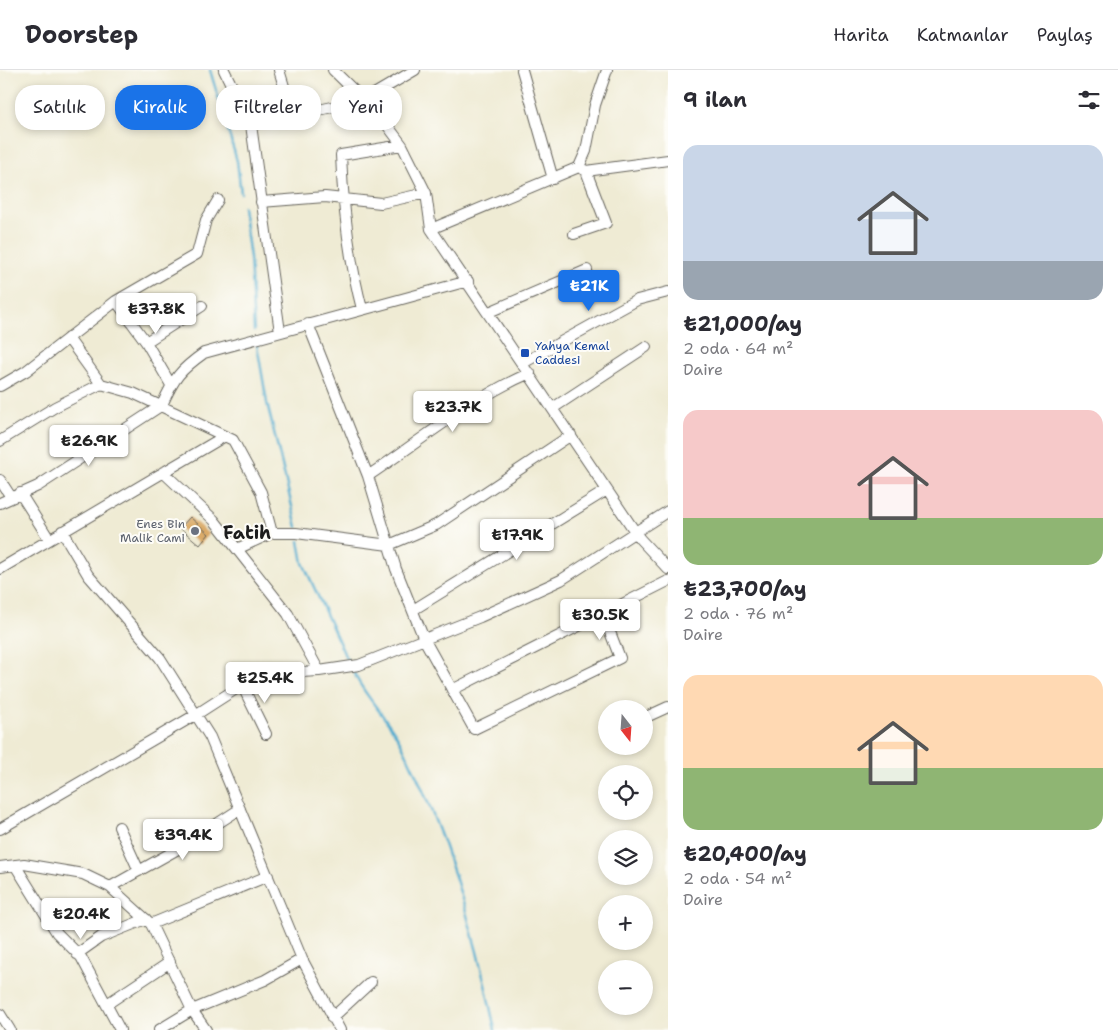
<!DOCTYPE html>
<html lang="tr">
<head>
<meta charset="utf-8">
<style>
	:root { --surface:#fff; --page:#f7f7f7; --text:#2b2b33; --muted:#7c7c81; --line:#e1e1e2; --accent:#1a73e8 }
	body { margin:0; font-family:"Shantell Sans",sans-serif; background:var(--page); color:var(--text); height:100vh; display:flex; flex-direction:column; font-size:19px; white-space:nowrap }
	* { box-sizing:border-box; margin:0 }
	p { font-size:16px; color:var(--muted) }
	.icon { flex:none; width:28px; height:28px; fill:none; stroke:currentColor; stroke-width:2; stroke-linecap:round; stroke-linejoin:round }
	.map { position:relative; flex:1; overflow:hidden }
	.sheet { display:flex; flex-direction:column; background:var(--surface); width:450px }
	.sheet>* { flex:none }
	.banner { position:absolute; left:15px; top:15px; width:475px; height:45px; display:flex; gap:10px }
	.needle { width:32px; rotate:163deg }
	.controls { position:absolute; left:598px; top:630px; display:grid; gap:10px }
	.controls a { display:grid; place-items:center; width:55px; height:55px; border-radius:50%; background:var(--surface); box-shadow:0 2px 8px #0003; font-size:25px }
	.price { position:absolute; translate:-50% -42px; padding:0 11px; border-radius:5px; background:#fff; color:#222; font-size:16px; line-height:32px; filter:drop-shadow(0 1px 2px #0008) }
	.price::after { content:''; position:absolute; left:50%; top:30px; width:15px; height:11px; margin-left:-8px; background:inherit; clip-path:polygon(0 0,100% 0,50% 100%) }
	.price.active { background:var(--accent); color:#fff }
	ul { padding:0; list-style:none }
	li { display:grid; align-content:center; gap:10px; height:265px; padding:0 15px }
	li span { display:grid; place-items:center; height:155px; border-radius:15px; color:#555 }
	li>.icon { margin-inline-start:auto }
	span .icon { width:90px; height:90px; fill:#fffc; stroke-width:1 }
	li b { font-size:21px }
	h2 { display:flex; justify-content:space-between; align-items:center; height:60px; padding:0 15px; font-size:21px }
	.tag { padding:0 18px; border-radius:20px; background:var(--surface); box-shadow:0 2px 8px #0003; font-size:18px; line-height:45px }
	.tag.active { background:var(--accent); color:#fff }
	header { display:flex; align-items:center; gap:30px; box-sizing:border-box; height:70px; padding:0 25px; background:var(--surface); border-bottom:1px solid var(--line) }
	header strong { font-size:24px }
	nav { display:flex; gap:28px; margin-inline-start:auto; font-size:18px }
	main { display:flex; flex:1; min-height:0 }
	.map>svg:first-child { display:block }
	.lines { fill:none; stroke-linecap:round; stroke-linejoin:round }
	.stream { stroke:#51accf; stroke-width:2.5 }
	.building { fill:#daaa68 }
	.minor-casing { stroke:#66645c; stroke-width:12 }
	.minor { stroke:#fff; stroke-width:10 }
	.transit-dot { fill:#1a4fb4; stroke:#fdfcf7; stroke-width:2 }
	.worship-dot { fill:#6b7280; stroke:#fdfcf7; stroke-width:2 }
	.labels { text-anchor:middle; stroke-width:4; stroke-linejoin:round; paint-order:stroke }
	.transit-label { font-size:12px; fill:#164399; stroke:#fdfcf7; text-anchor:start }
	.worship-label { font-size:12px; fill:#5b616d; stroke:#fdfcf7; text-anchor:end }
	.district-label { font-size:18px; font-weight:bold; fill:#1c1c1c; stroke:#fdfcf7 }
</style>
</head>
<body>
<header>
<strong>Doorstep</strong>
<nav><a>Harita</a><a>Katmanlar</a><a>Paylaş</a></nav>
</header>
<main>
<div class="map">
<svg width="668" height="960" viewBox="0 0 668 960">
	<rect width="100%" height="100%" fill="#fdfcf7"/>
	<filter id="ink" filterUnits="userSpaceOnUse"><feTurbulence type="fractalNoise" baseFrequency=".02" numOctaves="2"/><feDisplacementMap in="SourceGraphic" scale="10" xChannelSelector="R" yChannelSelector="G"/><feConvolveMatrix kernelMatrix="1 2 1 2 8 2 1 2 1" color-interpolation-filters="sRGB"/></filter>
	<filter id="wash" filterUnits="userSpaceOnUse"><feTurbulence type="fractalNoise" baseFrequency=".0096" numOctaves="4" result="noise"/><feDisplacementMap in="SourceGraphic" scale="20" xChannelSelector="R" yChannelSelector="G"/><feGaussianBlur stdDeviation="1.12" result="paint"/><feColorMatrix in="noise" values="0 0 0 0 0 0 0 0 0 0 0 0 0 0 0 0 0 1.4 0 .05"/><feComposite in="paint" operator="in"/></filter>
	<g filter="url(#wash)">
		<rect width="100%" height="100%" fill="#efebd4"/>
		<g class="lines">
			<path class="stream" d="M 210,0 L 237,91 L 241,123
				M 243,137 L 250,188 L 254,261
				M 257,275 L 267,333 L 297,457
				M 299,471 L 303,493 L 347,590
				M 354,603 C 366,629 389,649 402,675 C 447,765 475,862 495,960"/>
		</g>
		<g id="blocks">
			<path class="building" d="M 190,447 L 209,464 L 200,475 L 180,458 Z"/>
		</g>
	</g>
	<g filter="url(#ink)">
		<use href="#blocks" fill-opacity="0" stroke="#66645c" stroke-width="1"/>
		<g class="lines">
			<g class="minor-casing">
				<path id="minor" d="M 224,0 L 251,55 L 280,262
					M 279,0 L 293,46
					M 333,0 L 381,47 L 402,75 L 426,123 L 431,159 L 640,469 L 668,499
					M 522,0 L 553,109
					M 251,55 L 364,30 L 415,0
					M 579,97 L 586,101 L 668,90
					M 261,132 L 325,127 L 381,133 L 426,123
					M 431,159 L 579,97 L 586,81 L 595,35 L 607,0
					M 574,164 L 606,153 L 586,101
					M 116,231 L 146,272 L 171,315
					M 362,239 C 349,189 343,137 341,85 L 402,75
					M 489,242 L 587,200
					M 308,254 L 368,406 L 396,499 L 424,569 L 474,659 L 620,588 L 603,544
					M 68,268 L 101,314 L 133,323 L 233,370 L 261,422 L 272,463
					M 146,272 L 202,236
					M 523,293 L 637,230 L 668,222
					M 0,316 L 26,301 L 116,231 L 197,184 L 206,150 L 218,130
					M 553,338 L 646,277
					M 0,371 L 55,337 L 101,314
					M 163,402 L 214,450 L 288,544 L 319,601
					M 368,406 C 419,372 473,327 530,303
					M 0,410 L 11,427
					M 20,423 L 49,469
					M 0,433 L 38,416 L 162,335 C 174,308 180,300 204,283 L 468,211
					M 62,461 L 88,505 L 160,588 L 210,667 L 302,889 L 340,960
					M 237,479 L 272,463 L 296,463 L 389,475 L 436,455 L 571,365
					M 0,499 L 225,366
					M 413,540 L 607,420
					M 242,615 L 266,664
					M 452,620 L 668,511
					M 644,648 L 668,637
					M 119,757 L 139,801
					M 0,759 L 197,644 L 242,615 L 265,604 L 319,601 L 359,595 L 480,547 L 561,510 L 668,441
					M 15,795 L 57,863 L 81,887 L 120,960
					M 0,797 L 24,794 L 83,804 L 110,817 L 151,854 L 192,940 L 206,960
					M 110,817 L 178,779 L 240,739
					M 151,854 L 268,806
					M 77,884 L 101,867 L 146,849
					M 107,934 L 170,892
					M 0,944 L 10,960
					M 332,948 L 371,912
					M 159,960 L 192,940 L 265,910 L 302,889"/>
			</g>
			<use href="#minor" class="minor"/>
		</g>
	</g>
	<rect class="transit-dot" x="520" y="278" width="10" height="10" rx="2.5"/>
	<circle class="worship-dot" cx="195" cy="461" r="5"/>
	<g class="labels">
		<g class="transit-label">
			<text x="535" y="280">Yahya Kemal<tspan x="535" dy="14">Caddesi</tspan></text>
		</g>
		<g class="worship-label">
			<text x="185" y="458">Enes Bin<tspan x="185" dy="14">Malik Cami</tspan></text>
		</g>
		<g class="district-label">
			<text x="247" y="469">Fatih</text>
		</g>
	</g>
</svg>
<div class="controls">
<a><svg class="needle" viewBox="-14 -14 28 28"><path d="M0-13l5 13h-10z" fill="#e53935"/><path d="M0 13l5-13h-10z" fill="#7c7c81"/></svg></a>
<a><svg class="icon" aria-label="locate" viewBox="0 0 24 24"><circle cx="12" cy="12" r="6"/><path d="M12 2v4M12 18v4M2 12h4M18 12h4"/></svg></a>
<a><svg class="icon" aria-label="layers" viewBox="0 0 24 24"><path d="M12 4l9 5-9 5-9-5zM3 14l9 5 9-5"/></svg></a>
<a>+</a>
<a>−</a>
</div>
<b class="price active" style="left:589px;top:242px">₺21K</b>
<b class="price" style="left:156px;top:265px">₺37.8K</b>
<b class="price" style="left:453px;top:363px">₺23.7K</b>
<b class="price" style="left:89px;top:397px">₺26.9K</b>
<b class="price" style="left:517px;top:491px">₺17.9K</b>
<b class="price" style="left:600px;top:571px">₺30.5K</b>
<b class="price" style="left:265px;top:634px">₺25.4K</b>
<b class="price" style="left:183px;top:791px">₺39.4K</b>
<b class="price" style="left:81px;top:870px">₺20.4K</b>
<div class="banner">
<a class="tag">Satılık</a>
<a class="tag active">Kiralık</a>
<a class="tag">Filtreler</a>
<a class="tag">Yeni</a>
</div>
</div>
<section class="sheet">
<h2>9 ilan<svg class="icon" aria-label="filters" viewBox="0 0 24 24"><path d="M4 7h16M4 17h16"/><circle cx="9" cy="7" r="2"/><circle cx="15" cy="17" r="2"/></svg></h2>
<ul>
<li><span style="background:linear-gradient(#c9d6e8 75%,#9aa5b1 0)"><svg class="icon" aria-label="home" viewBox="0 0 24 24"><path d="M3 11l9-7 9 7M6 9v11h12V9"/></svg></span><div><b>₺21,000/ay</b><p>2 oda · 64 m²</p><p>Daire</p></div></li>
<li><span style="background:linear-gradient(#f6c9c9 70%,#8fb573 0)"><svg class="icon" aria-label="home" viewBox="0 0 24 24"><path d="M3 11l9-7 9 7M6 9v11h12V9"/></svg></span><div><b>₺23,700/ay</b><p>2 oda · 76 m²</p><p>Daire</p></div></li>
<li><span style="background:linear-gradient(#ffd9b3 60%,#8fb573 0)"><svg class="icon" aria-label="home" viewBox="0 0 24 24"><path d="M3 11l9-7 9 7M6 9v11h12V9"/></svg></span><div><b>₺20,400/ay</b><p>2 oda · 54 m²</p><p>Daire</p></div></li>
</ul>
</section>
</main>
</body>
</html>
